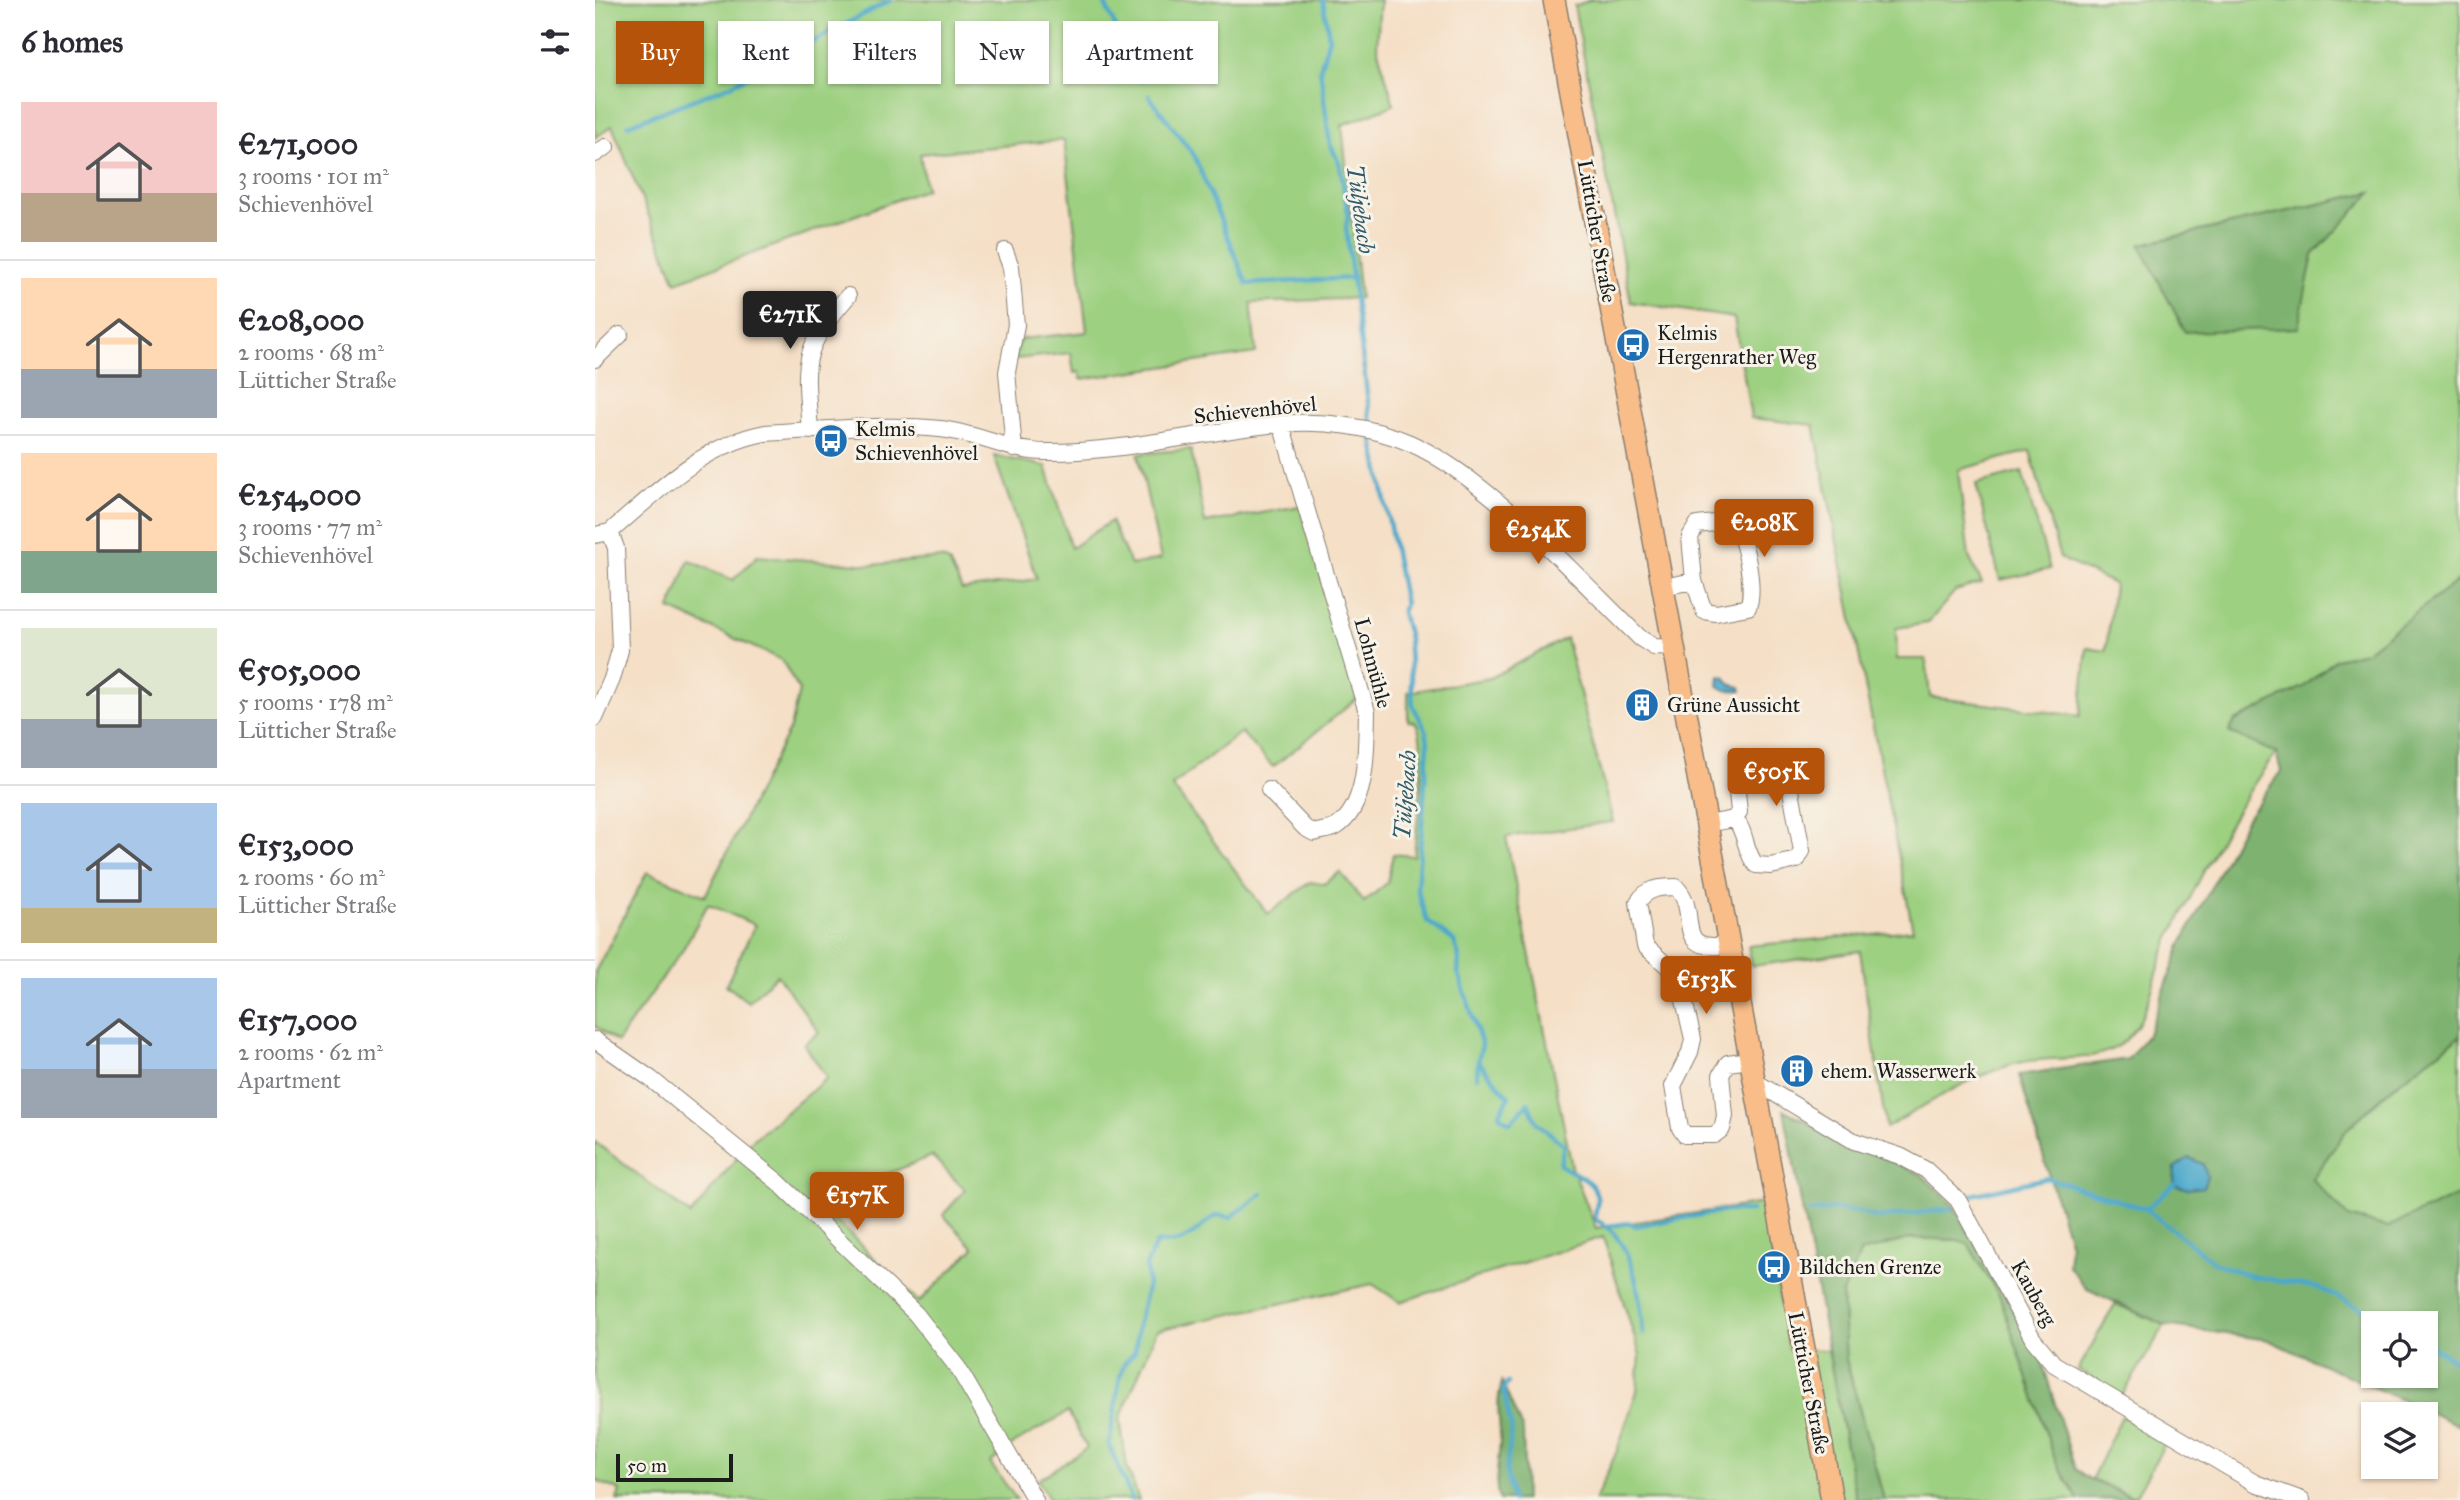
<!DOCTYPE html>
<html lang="en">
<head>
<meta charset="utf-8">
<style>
	:root { --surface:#fff; --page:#f7f7f7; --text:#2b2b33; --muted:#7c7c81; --line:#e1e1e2; --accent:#b45309 }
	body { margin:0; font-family:"IM FELL Great Primer",serif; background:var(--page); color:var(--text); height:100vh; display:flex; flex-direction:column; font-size:26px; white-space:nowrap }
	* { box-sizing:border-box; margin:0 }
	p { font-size:23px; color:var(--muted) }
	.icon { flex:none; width:38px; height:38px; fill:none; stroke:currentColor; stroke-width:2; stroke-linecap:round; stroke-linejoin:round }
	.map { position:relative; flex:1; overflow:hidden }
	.side { display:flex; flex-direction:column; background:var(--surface); width:595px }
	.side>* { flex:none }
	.banner { position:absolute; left:21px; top:21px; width:665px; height:63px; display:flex; gap:14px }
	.tools { position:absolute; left:1766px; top:1311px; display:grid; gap:14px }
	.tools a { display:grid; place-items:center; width:77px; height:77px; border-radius:0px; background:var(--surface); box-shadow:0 2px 5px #0004; font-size:35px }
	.scale { position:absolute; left:21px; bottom:18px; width:117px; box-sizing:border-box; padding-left:7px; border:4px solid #1c1c1c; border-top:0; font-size:19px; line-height:24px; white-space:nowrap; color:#1c1c1c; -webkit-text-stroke:5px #f7f3e8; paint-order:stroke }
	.price { position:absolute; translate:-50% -60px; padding:0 16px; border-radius:7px; background:var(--accent); color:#fff; font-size:23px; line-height:46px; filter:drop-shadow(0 2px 4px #0008) }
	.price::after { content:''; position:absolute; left:50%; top:42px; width:21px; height:16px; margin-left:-10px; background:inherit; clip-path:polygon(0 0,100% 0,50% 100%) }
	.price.active { background:#222; color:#fff }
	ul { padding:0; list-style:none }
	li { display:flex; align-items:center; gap:21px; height:175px; padding:0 21px }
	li+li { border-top:2px solid var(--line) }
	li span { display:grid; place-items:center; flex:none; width:196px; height:140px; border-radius:0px; color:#555 }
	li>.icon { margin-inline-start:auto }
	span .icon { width:84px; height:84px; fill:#fffc; stroke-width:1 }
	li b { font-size:30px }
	h2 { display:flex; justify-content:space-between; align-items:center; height:84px; padding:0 21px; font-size:30px }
	.pill { padding:0 24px; border-radius:0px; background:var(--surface); box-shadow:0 2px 5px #0004; font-size:24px; line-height:63px }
	.pill.active { background:var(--accent); color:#fff }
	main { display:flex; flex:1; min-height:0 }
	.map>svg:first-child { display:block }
	.green { fill:#9dd081; stroke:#5c764e; stroke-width:2; fill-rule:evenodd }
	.forest { fill:#7eb26f; stroke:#4d6746; stroke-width:2; fill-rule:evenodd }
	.water { fill:#4ba8ca; stroke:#346273; stroke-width:2 }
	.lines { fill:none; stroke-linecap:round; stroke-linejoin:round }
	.stream { stroke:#4ba8ca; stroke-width:4.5 }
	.minor-casing { stroke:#887e71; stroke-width:18 }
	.major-casing { stroke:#887e71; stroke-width:24 }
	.minor { stroke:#fff; stroke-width:16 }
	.major { stroke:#f8bd89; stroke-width:21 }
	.labels { text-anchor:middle; stroke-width:6; stroke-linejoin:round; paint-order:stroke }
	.street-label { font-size:21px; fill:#1c1c1c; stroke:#f7f3e8 }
	.poi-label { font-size:21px; fill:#1c1c1c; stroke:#f7f3e8; text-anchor:start }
	.water-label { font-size:23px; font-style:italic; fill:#315b6a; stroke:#f7f3e8 }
</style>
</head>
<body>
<main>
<section class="side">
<h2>6 homes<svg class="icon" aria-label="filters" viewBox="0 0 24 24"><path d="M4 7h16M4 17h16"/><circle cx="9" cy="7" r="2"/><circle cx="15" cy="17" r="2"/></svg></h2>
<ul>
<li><span style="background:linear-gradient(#f6c9c9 65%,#b9a48a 0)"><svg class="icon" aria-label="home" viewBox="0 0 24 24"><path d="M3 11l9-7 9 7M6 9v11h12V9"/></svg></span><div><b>€271,000</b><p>3 rooms · 101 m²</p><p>Schievenhövel</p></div></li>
<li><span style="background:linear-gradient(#ffd9b3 65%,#9aa5b1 0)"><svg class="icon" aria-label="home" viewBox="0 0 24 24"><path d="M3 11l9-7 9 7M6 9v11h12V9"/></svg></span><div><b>€208,000</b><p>2 rooms · 68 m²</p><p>Lütticher Straße</p></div></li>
<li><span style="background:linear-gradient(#ffd9b3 70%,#7fa58c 0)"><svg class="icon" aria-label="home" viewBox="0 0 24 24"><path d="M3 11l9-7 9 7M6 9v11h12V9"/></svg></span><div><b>€254,000</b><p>3 rooms · 77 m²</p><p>Schievenhövel</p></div></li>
<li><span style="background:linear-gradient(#dfe7d0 65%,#9aa5b1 0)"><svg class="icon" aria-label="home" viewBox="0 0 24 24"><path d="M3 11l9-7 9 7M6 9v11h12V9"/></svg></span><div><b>€505,000</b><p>5 rooms · 178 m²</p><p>Lütticher Straße</p></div></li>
<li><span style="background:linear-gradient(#a9c7e8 75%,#c2b280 0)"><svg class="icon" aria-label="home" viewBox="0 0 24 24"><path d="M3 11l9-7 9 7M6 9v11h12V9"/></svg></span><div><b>€153,000</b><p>2 rooms · 60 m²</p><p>Lütticher Straße</p></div></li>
<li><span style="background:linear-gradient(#a9c7e8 65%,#9aa5b1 0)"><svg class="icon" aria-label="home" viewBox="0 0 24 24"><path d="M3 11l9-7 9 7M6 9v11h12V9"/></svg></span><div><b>€157,000</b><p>2 rooms · 62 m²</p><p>Apartment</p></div></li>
</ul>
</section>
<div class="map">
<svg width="1865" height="1500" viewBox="0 0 1865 1500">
	<rect width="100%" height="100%" fill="#f7f3e8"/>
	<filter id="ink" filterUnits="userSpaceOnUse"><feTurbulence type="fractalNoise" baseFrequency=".0143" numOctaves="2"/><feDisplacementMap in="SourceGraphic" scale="14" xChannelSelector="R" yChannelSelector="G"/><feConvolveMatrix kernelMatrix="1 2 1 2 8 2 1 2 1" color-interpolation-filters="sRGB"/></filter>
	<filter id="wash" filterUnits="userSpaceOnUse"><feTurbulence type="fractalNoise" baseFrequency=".00686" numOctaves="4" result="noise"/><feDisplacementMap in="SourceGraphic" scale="28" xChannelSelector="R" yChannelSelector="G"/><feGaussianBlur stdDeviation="1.57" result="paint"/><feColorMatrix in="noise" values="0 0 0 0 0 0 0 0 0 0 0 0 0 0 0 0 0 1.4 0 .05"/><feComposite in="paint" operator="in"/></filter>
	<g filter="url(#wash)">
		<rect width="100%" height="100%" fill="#f5dfc6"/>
		<path class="green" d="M 0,0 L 785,0 L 782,47 L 799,105 L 747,125 L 765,298 L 656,303 L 661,353 L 486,379 L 485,372 L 479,373 L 476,353 L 419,359 L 426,339 L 492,332 L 469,140 L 325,154 L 331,189 L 81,282 L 17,126 L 0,138 Z
			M 995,0 L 1865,0 L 1865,579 L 1770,652 L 1741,659 L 1710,686 L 1640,721 L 1634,732 L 1681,753 C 1638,809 1607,875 1575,938 C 1558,971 1556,1025 1523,1046 C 1494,1065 1452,1054 1419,1064 C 1373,1077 1332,1104 1291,1128 L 1265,951 L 1157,966 L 1153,946 L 1318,930 L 1219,425 L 1156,418 L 1139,318 L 1036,302 L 979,6 ZM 1776,192 L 1718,255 L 1546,245 L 1546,244 ZM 1435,451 L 1465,558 L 1519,584 L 1511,651 L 1492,648 L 1485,716 L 1335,697 L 1331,659 L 1302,659 L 1301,628 L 1333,623 L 1360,591 L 1387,583 L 1374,557 L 1363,470 Z
			M 596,449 L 610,523 L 705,506 L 763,698 L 678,767 L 646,732 L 577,786 L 673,914 L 715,882 L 729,884 L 745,872 L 769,902 L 792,883 L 798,854 L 819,856 C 821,829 834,741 820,722 L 813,721 L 813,692 L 895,678 L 971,638 L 1018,822 L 911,837 L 977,1167 L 1001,1228 L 1169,1203 L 1193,1349 L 1233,1350 L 1261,1500 L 1000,1500 L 1022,1451 L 1042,1391 L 1045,1355 L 1008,1237 L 805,1302 L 777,1284 L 562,1330 L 525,1419 L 532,1467 L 544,1500 L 455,1500 L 443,1480 L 492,1448 L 473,1412 L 420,1443 L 395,1463 L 422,1500 L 22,1500 L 25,1491 L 0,1480 L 0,1142 L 96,1215 L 154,1143 L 232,1078 L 209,1044 L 224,1032 L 182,975 L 153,1002 L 131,985 L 160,925 L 113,904 L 87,951 L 22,1042 L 0,1026 L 0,972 L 52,872 L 110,896 L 195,728 L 204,691 L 187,660 L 75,609 L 94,560 L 138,580 L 162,556 L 277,565 L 346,558 L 354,562 L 367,590 L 442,579 L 399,456 L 451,466 L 476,548 L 516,521 L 536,565 L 566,559 L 543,454 ZM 337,1156 L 370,1190 L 348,1215 L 379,1248 L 324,1302 L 222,1202 Z
			M 1427,472 L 1455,569 L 1405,580 L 1381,484 Z
			M 1865,1036 L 1865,1194 L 1793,1227 L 1753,1217 L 1717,1179 L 1753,1128 L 1799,1086 Z
			M 1317,1238 L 1363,1240 L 1373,1244 L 1405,1297 L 1461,1462 L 1484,1500 L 1289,1500 L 1251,1359 L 1247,1293 L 1266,1252 Z
			M 1520,1304 L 1570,1325 L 1527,1396 L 1483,1370 Z
			M 1527,1416 L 1572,1440 L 1540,1497 L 1496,1480 Z"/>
		<path class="forest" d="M 1777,192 L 1718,255 L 1703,328 L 1590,332 L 1545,245 Z
			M 1865,579 L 1865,1036 L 1799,1086 L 1753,1128 L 1717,1179 L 1753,1217 L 1793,1227 L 1865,1194 L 1865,1426 L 1673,1340 L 1570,1325 L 1492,1289 L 1473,1265 L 1475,1245 L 1424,1075 L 1533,1059 L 1553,1034 L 1586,945 L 1652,818 L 1686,771 L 1681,753 L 1634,732 L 1640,721 L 1710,686 L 1741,659 L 1770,652 ZM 1778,1323 L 1830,1323 L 1830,1376 L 1778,1376 Z
			M 1189,1110 L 1258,1145 L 1326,1174 L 1359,1206 L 1446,1358 L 1480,1469 L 1496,1480 L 1544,1500 L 1483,1499 L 1461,1462 L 1405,1297 L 1373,1244 L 1363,1240 L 1317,1238 L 1266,1252 L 1247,1293 L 1251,1359 L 1289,1500 L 1261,1500 Z
			M 907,1382 L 928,1431 L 930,1500 L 904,1500 C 898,1479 905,1459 905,1438 C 905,1414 900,1408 907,1382 Z"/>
		<path class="water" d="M 1124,676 L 1130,677 L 1135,684 L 1146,687 L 1147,691 L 1130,690 L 1123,686 Z
			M 1594,1158 L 1608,1164 L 1612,1176 L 1608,1187 L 1594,1189 L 1579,1185 L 1580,1167 Z"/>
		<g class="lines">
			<path class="stream" d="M 508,0 L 546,81
				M 728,0 L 734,38 L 725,69 L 735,144 L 745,165 L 753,215 L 751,227 L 776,425
				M 554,96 L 599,155 L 652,284 L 759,278
				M 33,125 L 134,86 L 296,0
				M 777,435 L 810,604 L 807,612 L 813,635 L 818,706 L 831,730 L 833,744 L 822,889 L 832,921 L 859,941 L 864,957 L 863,972 L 887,1045 L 883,1061 L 914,1097 L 904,1115 L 915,1123 L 933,1103 L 941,1122 L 969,1145 L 965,1164 C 975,1173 1000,1179 1002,1197 C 1004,1206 998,1212 1001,1220 C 1038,1237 1046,1298 1048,1334
				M 882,1077 L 883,1061
				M 1377,1195 L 1452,1178 L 1551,1209 L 1620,1263 L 1656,1276 L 1724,1288 L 1795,1323
				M 1551,1209 L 1579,1185
				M 1215,1212 L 1238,1209 L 1265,1212 L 1282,1218 L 1356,1209
				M 1013,1226 L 1035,1223 L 1040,1226 L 1130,1211 L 1157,1211
				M 1830,1342 L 1865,1364
				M 913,1383 L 908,1389 L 917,1431 L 911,1470 L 917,1500
				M 537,1500 L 514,1445 L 525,1377 L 529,1364 L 540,1352 L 544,1319 L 553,1285 L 551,1266 L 561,1243 C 568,1242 573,1243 579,1242 C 597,1240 608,1223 622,1215 L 636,1217 L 667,1194"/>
		</g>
	</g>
	<g filter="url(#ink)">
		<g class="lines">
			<g class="minor-casing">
				<path id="minor" d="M 0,154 L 11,147
					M 410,251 L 416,267 L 421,325 L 412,372 L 419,449
					M 0,359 L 25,335
					M 215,431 C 210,359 205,352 253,296
					M 0,535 L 15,532 C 63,491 107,445 170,433 C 227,430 289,423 345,429 C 383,433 416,453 454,452 C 532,452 608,431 685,424 C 728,420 775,426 815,443 C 892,477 983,578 1045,638 L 1059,647 L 1080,648
					M 1067,587 L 1099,581 L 1109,611 L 1121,613 L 1153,607 C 1160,589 1151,536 1137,521 L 1102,525 L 1095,537 L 1099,581
					M 0,718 L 17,679 L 25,650 L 21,548 L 15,532
					M 674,790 L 710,828 L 719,833 C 725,831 735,830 741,827 C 774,806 771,747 772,712 L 686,424
					M 1112,824 L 1139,819 L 1144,812 L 1141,782 C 1154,763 1175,760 1193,774 L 1207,851 L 1202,860 L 1176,866 L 1161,865 C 1149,851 1151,829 1139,819
					M 1132,945 C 1075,953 1107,913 1081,887 C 1065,887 1052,888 1043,902 L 1050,946 L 1076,969 L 1085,983 L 1098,1039 L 1095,1052 L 1078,1086 L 1085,1128 L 1090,1135 L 1119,1135 L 1127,1129 L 1130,1116 L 1126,1075 L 1133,1063 L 1154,1060
					M 0,1040 L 56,1079 L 183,1182 L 321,1314 L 363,1368 L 440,1500
					M 1159,1081 L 1259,1141 L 1305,1156 L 1331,1170 L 1363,1200 L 1438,1339 L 1459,1364 L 1660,1483 L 1707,1500"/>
			</g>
			<g class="major-casing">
				<path id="major" d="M 959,0 L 1237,1500"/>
			</g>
			<use href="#minor" class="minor"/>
			<use href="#major" class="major"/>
		</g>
	</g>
	<defs>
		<g id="bus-disc" transform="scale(1.75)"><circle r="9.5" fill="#1f6fb2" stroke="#f7f3e8"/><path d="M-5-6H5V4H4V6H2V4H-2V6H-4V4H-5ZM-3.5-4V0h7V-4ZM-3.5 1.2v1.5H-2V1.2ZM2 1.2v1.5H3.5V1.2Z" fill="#fff"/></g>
		<g id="building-disc" transform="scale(1.75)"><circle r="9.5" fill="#1f6fb2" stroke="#f7f3e8"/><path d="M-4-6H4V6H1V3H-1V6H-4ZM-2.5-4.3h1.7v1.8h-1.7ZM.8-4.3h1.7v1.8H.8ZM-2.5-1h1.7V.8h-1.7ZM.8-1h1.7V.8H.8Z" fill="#fff"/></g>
	</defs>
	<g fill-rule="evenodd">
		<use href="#bus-disc" x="1038" y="345"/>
		<use href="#bus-disc" x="236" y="441"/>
		<use href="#building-disc" x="1047" y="705"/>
		<use href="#building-disc" x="1202" y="1071"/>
		<use href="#bus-disc" x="1179" y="1267"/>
	</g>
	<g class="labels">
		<g class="street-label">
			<text transform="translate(1002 231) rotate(80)" y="7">Lütticher Straße</text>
			<text transform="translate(660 410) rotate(-6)" y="7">Schievenhövel</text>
			<text transform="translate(778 663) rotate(75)" y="7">Lohmühle</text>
			<text transform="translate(1439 1293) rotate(61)" y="7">Kauberg</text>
			<text transform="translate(1214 1383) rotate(79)" y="7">Lütticher Straße</text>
		</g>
		<g class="poi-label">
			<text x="1062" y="340">Kelmis<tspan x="1062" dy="24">Hergenrather Weg</tspan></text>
			<text x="260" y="436">Kelmis<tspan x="260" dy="24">Schievenhövel</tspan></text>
			<text x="1072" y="712">Grüne Aussicht</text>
			<text x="1226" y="1078">ehem. Wasserwerk</text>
			<text x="1204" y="1274">Bildchen Grenze</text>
		</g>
		<g class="water-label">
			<text transform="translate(766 209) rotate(82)" y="8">Tüljebach</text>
			<text transform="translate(810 795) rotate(-86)" y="8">Tüljebach</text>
		</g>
	</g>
</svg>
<div class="tools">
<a><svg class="icon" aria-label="locate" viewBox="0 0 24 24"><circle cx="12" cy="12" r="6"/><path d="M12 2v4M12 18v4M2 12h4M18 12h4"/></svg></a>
<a><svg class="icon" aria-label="layers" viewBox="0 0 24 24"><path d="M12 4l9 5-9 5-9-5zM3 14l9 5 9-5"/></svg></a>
</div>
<div class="scale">50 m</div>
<b class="price active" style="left:195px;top:351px">€271K</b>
<b class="price" style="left:1169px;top:559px">€208K</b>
<b class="price" style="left:943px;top:566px">€254K</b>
<b class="price" style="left:1181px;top:808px">€505K</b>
<b class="price" style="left:1111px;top:1016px">€153K</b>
<b class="price" style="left:262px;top:1232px">€157K</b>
<div class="banner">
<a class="pill active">Buy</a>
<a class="pill">Rent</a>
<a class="pill">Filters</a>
<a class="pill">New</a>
<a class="pill">Apartment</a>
</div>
</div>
</main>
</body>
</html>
